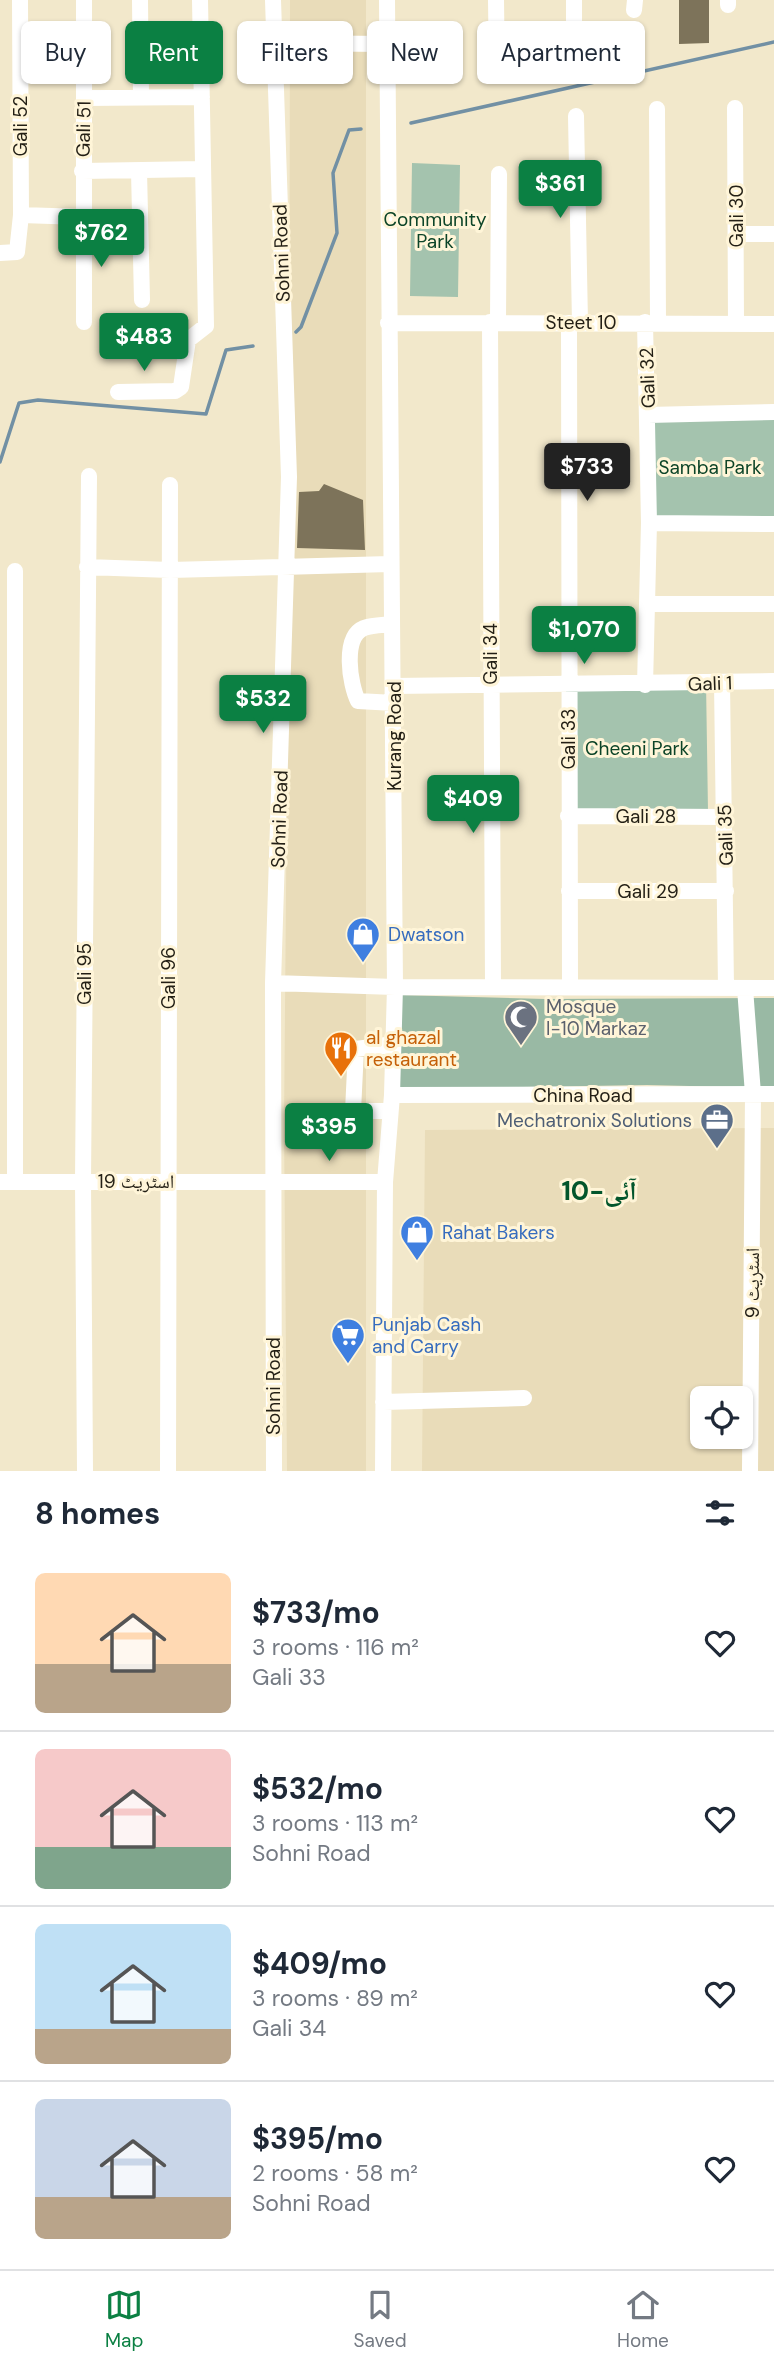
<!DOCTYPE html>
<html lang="en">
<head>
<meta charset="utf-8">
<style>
	:root { --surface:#fff; --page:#f6f6f7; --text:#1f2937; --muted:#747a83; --line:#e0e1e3; --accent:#0b8043 }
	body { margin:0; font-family:"DM Sans","Noto Naskh Arabic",sans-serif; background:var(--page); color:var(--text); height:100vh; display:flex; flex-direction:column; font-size:26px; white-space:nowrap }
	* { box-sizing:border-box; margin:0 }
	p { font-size:23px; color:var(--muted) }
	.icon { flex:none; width:38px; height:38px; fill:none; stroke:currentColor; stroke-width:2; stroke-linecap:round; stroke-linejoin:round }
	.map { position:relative; height:1471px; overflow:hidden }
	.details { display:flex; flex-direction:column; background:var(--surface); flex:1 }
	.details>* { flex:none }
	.guide { position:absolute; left:21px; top:21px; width:733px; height:63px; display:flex; gap:14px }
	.controls { position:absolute; left:690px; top:1386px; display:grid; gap:14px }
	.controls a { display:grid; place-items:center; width:63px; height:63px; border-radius:10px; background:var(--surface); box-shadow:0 2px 5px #0004; font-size:35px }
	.price { position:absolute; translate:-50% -60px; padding:0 16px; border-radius:7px; background:var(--accent); color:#fff; font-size:23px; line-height:46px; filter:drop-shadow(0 2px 4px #0008) }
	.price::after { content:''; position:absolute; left:50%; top:42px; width:21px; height:16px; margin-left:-10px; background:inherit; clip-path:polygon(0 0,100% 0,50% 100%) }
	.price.active { background:#222; color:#fff }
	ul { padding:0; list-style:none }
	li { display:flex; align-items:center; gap:21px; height:175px; padding:0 35px }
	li+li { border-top:2px solid var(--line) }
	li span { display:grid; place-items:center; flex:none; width:196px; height:140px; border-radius:10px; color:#555 }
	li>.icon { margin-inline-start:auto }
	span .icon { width:84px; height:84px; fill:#fffc; stroke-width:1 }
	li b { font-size:30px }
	h2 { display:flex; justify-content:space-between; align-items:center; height:84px; padding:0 35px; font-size:30px }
	.pill { padding:0 24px; border-radius:10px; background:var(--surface); box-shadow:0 2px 5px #0004; font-size:24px; line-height:63px }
	.pill.active { background:var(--accent); color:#fff }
	.dock { display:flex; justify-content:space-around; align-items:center; height:98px; border-top:2px solid var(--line); background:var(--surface); font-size:19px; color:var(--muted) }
	.dock a { display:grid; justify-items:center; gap:4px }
	.dock .active { color:var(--accent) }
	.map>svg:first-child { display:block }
	.built { fill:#e9dcb9; fill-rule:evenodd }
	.green { fill:#a4c3ae }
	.forest { fill:#99b9a4 }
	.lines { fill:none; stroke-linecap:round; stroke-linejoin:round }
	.stream { stroke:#7290a4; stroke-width:3.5 }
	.building { fill:#7d735a }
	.minor { stroke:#fff; stroke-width:16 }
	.labels { text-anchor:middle; stroke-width:6; stroke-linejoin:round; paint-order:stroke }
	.street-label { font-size:19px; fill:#231f15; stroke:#fff5d8 }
	.park-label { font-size:19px; fill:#0c4427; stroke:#fff5d8 }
	.shop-label { font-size:19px; fill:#366cbe; stroke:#fff5d8; text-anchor:start }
	.worship-label { font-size:19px; fill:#5b616d; stroke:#fff5d8; text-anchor:start }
	.food-label { font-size:19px; fill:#c56008; stroke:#fff5d8; text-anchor:start }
	.service-label { font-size:19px; fill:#4e5e75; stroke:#fff5d8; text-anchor:end }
	.district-label { font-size:26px; font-weight:bold; fill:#03562c; stroke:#fff5d8 }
</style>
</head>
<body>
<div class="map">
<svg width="774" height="1471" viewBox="0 0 774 1471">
	<rect width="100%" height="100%" fill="#f2e8cb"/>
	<path class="built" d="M 290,0 L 366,0 L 366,1471 L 287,1471 L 284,1126 L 289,547 Z
		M 774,1128 L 774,1471 L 422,1471 L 425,1130 ZM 702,1398 L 740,1398 L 740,1437 L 702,1437 Z"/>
	<path class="green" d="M 412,163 L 460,165 L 458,297 L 410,296 Z
		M 774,411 L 774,522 L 646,520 L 645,413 Z
		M 566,681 L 706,682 L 708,811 L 567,814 Z"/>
	<path class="forest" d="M 399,995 L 545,999 L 774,998 L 774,1088 L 647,1085 L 397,1089 Z"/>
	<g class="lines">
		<path class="stream" d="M 411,123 L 774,42
			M 296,332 L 301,327 L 337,233 L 333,173 L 349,130 L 361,129
			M 0,462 L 19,403 L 38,400 L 206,414 L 226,350 L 253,346"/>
	</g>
	<path class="building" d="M 679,0 L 709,0 L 709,43 L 679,44 Z
		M 324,484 L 363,500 L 365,550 L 297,548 L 299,492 L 319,491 Z"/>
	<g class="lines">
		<path class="minor" d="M 140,0 L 141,97
			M 273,0 L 289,477 L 273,983 L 274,1471
			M 496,0 L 497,75
			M 574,0 L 574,24
			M 728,5 L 728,0
			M 634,10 L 635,0
			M 273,43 L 387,44
			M 84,98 L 202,97
			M 735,108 L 736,323
			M 657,109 L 658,323
			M 576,116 L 580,323
			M 82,171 L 202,169
			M 139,171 L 142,300
			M 21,215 L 82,217
			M 736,234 L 774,234
			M 0,253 L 17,252 L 21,215 L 20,0
			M 84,322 L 84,0
			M 490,322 L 493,986
			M 498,322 L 499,174
			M 388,323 L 774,324
			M 569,323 L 570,987
			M 118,392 L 175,391 L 181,387 L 188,340 L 206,326 L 200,0
			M 648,415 L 774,412
			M 649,523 L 774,524
			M 87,567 L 170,570 L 390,564
			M 15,571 L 15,1182
			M 648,604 L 774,604
			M 392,624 C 384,625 372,625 364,628 C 342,637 350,685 358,701 L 394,703
			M 722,682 L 726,988
			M 645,685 L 649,523 L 645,322
			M 394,686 L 774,681
			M 568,816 L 724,817
			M 569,891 L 726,891
			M 273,983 L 395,987 L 774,988
			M 745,988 L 753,1094 L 750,1471
			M 392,1095 L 774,1094
			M 390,1111 L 353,1111 L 356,1049 L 394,1044
			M 0,1182 L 385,1182
			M 383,1402 L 524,1398
			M 85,1471 L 83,1181 L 89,476
			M 168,1471 L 170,485
			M 383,1471 L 385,1182 L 392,1095 L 395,987 L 387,0"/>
	</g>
	<defs>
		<g id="shop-pin" transform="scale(1.75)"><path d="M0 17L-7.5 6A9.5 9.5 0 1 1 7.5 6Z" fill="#3f7fe0" stroke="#fff5d8"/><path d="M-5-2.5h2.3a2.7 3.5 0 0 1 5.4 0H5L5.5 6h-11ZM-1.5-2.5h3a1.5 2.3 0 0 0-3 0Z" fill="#fff"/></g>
		<g id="mosque-pin" transform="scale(1.75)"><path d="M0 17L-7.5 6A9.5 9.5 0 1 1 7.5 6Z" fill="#6b7280" stroke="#fff5d8"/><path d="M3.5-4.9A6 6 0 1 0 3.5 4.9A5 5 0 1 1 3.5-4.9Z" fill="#fff"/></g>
		<g id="restaurant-pin" transform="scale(1.75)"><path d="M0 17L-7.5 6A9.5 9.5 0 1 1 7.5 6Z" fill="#e8710a" stroke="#fff5d8"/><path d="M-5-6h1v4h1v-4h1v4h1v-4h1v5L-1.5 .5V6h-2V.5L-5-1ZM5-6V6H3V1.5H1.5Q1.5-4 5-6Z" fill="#fff"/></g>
		<g id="office-pin" transform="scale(1.75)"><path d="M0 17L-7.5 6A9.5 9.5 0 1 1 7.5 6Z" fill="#5c6f8a" stroke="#fff5d8"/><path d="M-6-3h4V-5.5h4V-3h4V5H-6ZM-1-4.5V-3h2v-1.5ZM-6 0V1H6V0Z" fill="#fff"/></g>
		<g id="supermarket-pin" transform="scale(1.75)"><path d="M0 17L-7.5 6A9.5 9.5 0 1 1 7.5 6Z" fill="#3f7fe0" stroke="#fff5d8"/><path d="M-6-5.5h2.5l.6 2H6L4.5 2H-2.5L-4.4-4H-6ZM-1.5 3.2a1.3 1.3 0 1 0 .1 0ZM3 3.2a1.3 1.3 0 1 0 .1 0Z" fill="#fff"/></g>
	</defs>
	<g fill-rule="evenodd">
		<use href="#shop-pin" x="363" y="934"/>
		<use href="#mosque-pin" x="521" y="1017"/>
		<use href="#restaurant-pin" x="341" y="1048"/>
		<use href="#office-pin" x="717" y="1120"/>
		<use href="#shop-pin" x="417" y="1232"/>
		<use href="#supermarket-pin" x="348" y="1335"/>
	</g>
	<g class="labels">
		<g class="street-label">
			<text transform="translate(20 126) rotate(-90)" y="7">Gali 52</text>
			<text transform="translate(83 129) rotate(-89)" y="7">Gali 51</text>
			<text transform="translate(736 216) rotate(-90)" y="7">Gali 30</text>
			<text transform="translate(281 253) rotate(-92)" y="7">Sohni Road</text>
			<text x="581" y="329">Steet 10</text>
			<text transform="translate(647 378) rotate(-92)" y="7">Gali 32</text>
			<text transform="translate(490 654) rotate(-90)" y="7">Gali 34</text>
			<text transform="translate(710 683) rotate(-2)" y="7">Gali 1</text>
			<text transform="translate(394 736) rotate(-90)" y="7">Kurang Road</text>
			<text transform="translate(568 739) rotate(-90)" y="7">Gali 33</text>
			<text x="646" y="823">Gali 28</text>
			<text transform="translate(279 819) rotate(-88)" y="7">Sohni Road</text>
			<text transform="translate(725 835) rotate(-92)" y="7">Gali 35</text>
			<text x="648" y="898">Gali 29</text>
			<text transform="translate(84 974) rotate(-90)" y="7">Gali 95</text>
			<text transform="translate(168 978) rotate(-90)" y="7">Gali 96</text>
			<text x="583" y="1102">China Road</text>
			<text x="136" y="1188">اسٹریٹ 19</text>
			<text transform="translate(752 1283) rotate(-90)" y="7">اسٹریٹ 9</text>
			<text transform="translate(273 1386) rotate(-90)" y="7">Sohni Road</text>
		</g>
		<g class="park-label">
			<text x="435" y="226">Community<tspan x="435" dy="22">Park</tspan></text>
			<text x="710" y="474">Samba Park</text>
			<text x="637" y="755">Cheeni Park</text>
		</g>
		<g class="shop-label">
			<text x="388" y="941">Dwatson</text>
			<text x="442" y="1239">Rahat Bakers</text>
			<text x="372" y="1331">Punjab Cash<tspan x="372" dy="22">and Carry</tspan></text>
		</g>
		<g class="worship-label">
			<text x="546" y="1013">Mosque<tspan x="546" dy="22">I-10 Markaz</tspan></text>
		</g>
		<g class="food-label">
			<text x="366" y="1044">al ghazal<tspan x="366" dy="22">restaurant</tspan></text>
		</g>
		<g class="service-label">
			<text x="692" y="1127">Mechatronix Solutions</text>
		</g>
		<g class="district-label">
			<text x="599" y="1200">آئی-10</text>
		</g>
	</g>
</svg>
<div class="controls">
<a><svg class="icon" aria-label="locate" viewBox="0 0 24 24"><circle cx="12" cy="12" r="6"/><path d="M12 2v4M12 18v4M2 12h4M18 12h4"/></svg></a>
</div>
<b class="price" style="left:560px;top:220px">$361</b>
<b class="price" style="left:101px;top:269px">$762</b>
<b class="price" style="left:144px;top:373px">$483</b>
<b class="price active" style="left:587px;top:503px">$733</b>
<b class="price" style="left:584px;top:666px">$1,070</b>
<b class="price" style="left:263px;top:735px">$532</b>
<b class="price" style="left:473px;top:835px">$409</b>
<b class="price" style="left:329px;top:1163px">$395</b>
<div class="guide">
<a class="pill">Buy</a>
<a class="pill active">Rent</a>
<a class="pill">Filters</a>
<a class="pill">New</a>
<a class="pill">Apartment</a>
</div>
</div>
<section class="details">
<h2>8 homes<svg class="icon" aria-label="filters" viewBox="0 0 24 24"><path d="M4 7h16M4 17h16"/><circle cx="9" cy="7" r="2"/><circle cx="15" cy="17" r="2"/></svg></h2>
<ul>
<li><span style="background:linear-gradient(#ffd9b3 65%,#b9a48a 0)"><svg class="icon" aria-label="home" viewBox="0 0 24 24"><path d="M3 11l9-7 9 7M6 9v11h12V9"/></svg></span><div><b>$733/mo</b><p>3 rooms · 116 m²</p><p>Gali 33</p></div><svg class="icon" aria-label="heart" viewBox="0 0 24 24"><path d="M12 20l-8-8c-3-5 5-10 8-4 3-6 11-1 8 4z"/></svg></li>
<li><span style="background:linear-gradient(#f6c9c9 70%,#7fa58c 0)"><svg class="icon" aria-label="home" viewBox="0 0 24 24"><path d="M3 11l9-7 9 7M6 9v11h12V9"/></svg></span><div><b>$532/mo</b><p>3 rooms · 113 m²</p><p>Sohni Road</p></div><svg class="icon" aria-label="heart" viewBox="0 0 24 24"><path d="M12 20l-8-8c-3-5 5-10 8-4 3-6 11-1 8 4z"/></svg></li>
<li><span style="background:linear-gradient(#bfe0f5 75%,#b9a48a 0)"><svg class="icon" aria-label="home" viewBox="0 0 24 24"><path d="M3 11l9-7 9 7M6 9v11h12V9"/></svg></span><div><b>$409/mo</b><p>3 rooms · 89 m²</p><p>Gali 34</p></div><svg class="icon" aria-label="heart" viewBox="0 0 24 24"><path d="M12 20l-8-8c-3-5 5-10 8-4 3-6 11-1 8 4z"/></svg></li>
<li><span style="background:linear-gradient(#c9d6e8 70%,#b9a48a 0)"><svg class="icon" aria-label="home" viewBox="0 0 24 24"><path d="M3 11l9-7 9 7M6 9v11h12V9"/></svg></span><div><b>$395/mo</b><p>2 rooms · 58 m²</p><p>Sohni Road</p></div><svg class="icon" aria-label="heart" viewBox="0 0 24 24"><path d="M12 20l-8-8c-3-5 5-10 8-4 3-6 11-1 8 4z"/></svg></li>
</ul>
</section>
<nav class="dock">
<a class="active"><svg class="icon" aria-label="map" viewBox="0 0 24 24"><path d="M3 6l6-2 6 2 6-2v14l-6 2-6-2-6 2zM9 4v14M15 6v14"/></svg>Map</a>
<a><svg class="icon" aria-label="saved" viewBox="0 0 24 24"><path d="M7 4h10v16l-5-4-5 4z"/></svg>Saved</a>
<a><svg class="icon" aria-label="home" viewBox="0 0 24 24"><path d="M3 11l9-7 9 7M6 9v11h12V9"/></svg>Home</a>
</nav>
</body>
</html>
